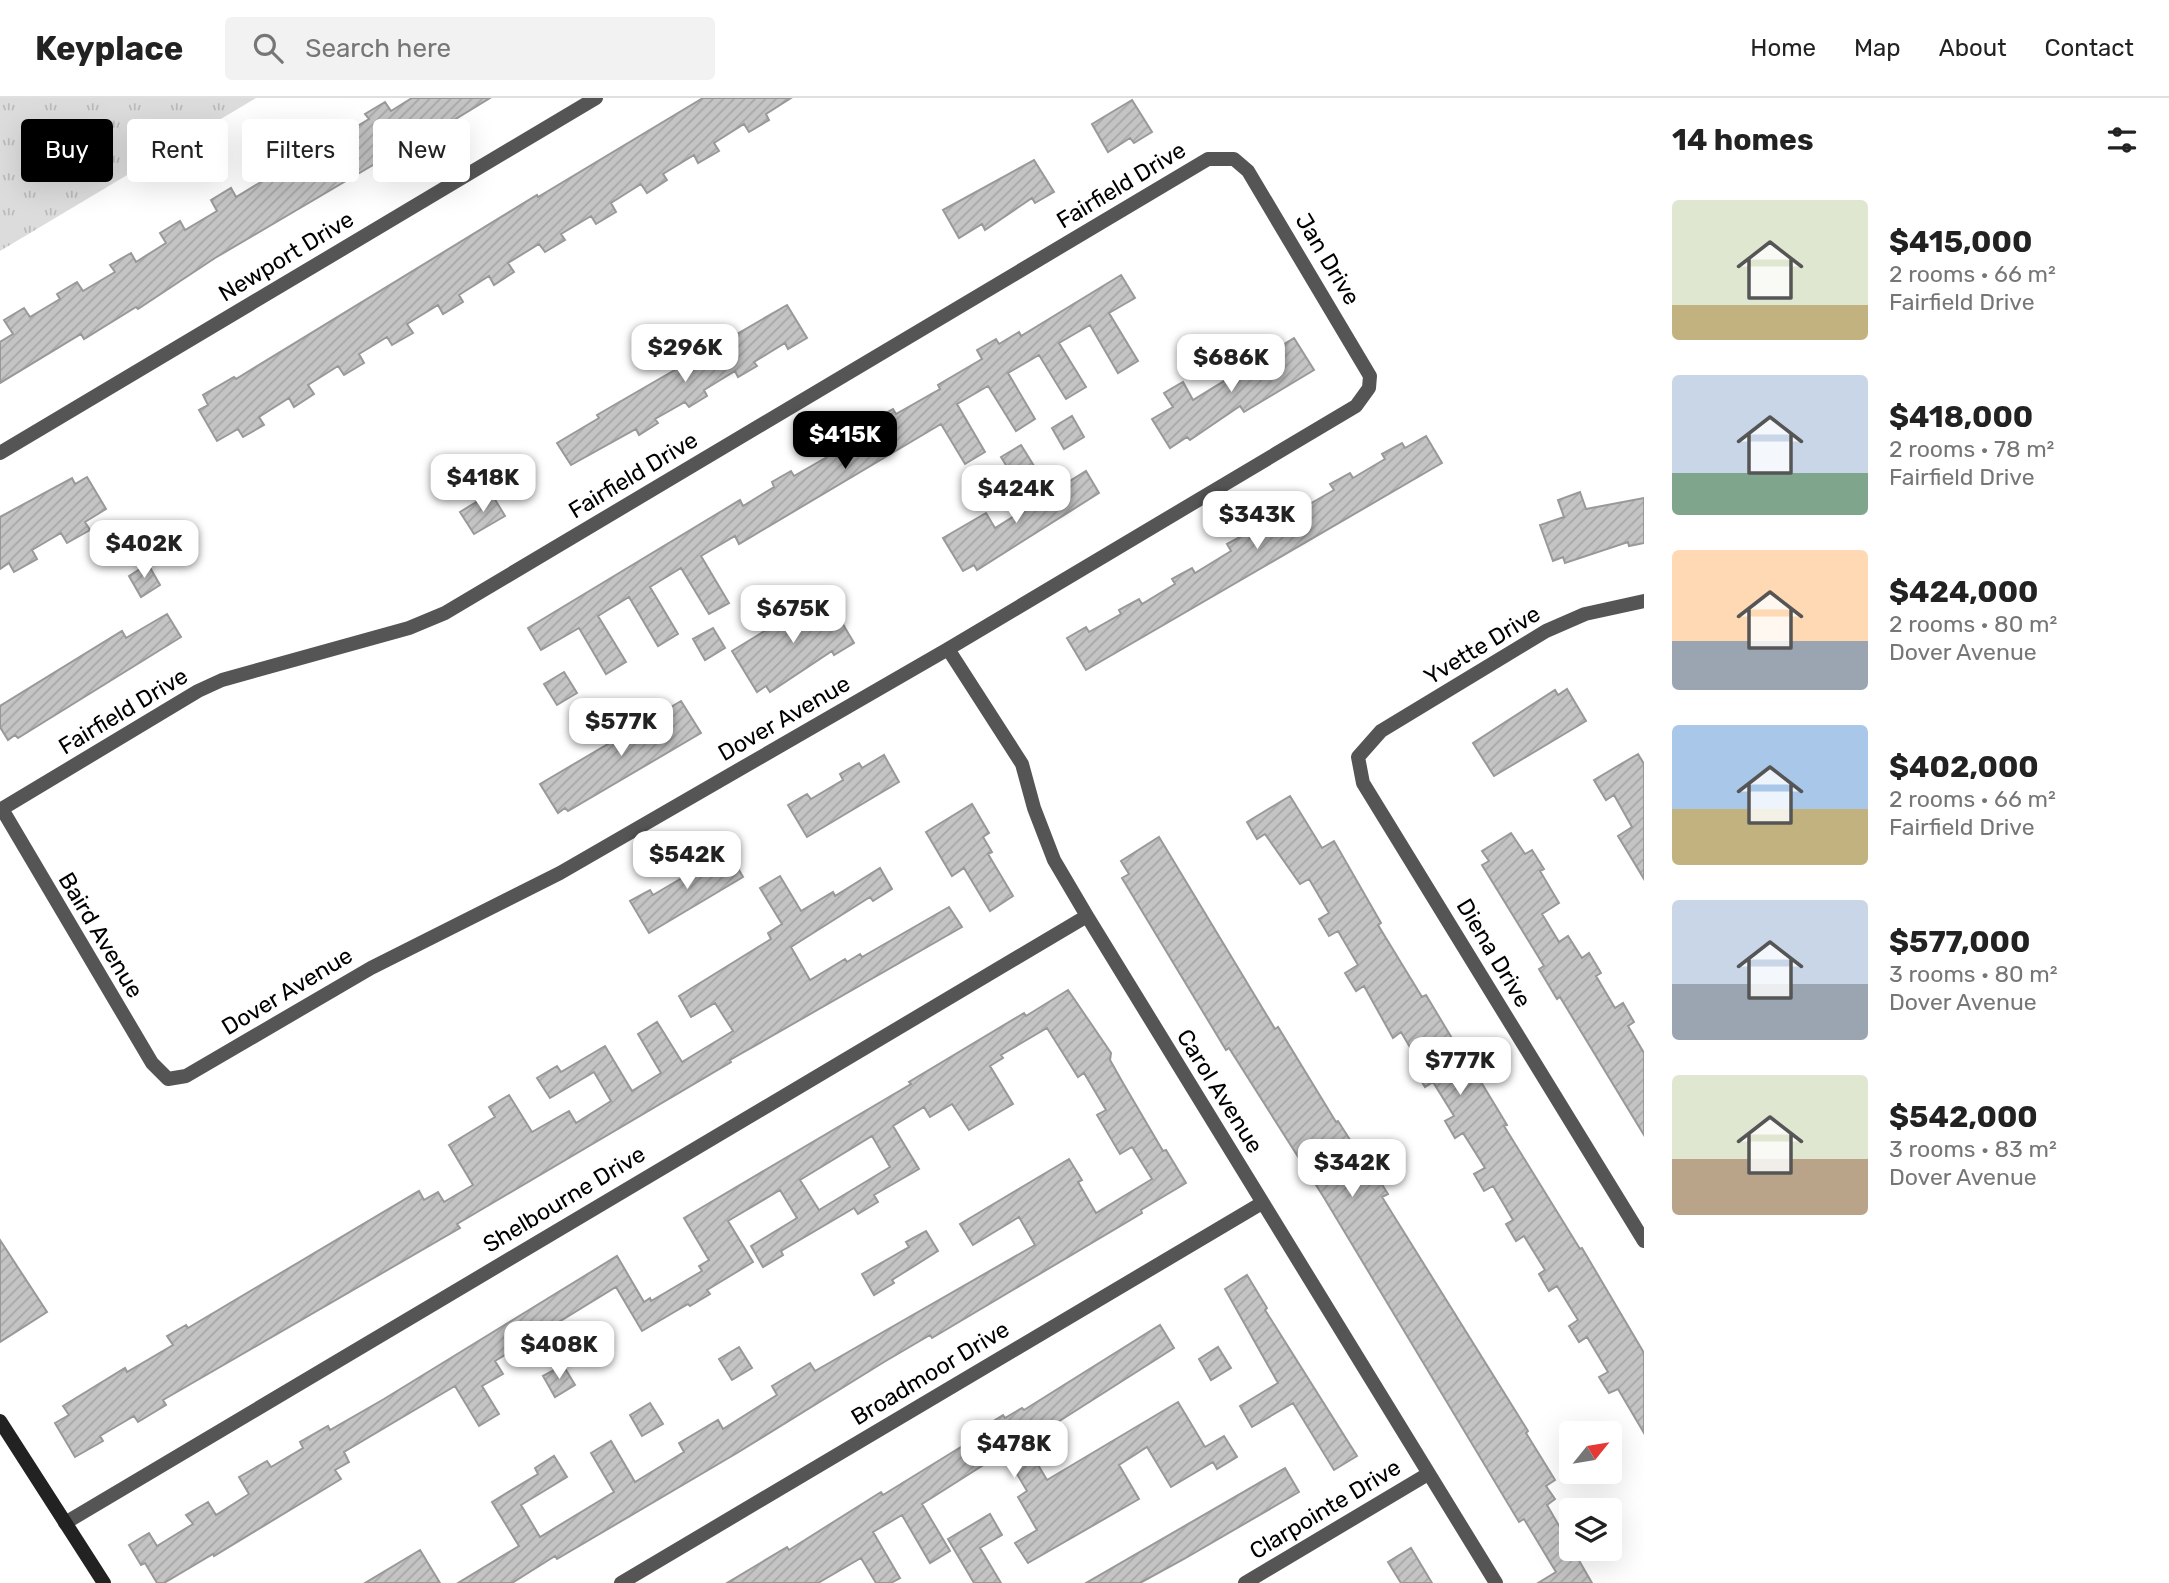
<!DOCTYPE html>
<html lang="en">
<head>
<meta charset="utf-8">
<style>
	:root { --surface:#fff; --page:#f2f2f2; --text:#222; --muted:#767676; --line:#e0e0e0; --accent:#000 }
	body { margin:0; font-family:Rubik,sans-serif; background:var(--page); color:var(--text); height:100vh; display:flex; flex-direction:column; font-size:26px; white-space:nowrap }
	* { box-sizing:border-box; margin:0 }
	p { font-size:23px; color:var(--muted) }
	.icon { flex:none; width:38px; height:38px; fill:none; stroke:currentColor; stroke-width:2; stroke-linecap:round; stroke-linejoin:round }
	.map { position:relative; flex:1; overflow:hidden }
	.sheet { display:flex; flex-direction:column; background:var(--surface); width:525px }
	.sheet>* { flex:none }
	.banner { position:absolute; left:21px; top:21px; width:665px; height:63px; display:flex; gap:14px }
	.needle { width:46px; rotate:60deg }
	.tools { position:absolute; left:1559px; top:1323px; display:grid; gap:14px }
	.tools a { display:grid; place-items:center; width:63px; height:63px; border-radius:7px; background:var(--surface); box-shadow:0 7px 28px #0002; font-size:35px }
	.price { position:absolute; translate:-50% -60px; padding:0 16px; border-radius:14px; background:#fff; color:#222; font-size:23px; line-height:46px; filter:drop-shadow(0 2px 4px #0008) }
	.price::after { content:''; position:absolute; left:50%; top:42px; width:21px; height:16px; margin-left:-10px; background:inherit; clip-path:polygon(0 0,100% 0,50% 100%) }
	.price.current { background:var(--accent); color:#fff }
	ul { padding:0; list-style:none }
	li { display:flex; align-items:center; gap:21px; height:175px; padding:0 28px }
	li span { display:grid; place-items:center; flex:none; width:196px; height:140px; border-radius:7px; color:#555 }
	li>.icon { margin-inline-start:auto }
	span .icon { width:84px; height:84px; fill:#fffc; stroke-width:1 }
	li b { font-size:30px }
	h2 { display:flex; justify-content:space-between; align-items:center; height:84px; padding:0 28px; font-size:30px }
	.tag { padding:0 24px; border-radius:7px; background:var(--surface); box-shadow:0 7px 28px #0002; font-size:24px; line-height:63px }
	.tag.current { background:var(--accent); color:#fff }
	header { display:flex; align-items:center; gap:42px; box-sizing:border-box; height:98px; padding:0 35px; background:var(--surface); border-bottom:2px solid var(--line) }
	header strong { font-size:33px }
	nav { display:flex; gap:38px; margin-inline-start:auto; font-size:24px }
	.search { width:490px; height:63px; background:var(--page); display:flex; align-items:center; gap:18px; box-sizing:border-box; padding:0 24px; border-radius:7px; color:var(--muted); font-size:26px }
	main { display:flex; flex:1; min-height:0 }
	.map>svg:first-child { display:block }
	.grass { fill:url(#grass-tufts) }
	.building { fill:url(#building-hatch); stroke:#999; stroke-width:2; fill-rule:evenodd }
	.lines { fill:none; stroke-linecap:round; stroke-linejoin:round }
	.minor { stroke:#555; stroke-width:14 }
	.secondary { stroke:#222; stroke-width:14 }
	.labels { text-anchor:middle; stroke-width:5; stroke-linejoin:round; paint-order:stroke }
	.street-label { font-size:23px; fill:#000; stroke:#fff }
</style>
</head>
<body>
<header>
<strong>Keyplace</strong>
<div class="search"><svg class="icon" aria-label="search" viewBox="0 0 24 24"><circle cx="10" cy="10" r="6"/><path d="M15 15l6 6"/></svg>Search here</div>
<nav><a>Home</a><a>Map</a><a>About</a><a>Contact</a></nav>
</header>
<main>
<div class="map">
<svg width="1644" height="1485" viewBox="0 0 1644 1485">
	<defs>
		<pattern id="grass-tufts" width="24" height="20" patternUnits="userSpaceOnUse" patternTransform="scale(1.75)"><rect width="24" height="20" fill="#dcdcdc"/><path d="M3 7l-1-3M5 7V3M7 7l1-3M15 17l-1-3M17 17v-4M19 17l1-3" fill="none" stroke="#bbb"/></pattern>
		<pattern id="building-hatch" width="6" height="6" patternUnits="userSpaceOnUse" patternTransform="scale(1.75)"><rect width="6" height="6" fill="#c4c4c4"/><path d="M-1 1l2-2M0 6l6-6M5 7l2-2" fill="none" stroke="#a7a7a7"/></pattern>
	</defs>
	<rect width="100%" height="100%" fill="#fff"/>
	<path class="grass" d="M 0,0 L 256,0 L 0,153 Z"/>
	<path class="building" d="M 412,0 L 490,0 L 392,60 L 390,57 L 215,160 L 138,211 L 136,209 L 84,241 L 81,236 L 0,285 L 0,244 L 13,236 L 4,222 L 24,210 L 30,219 L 60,201 L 57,196 L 77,184 L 83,193 L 115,174 L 110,167 L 131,155 L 136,164 L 166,145 L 160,135 L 180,123 L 185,132 L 217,113 L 211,102 L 231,90 L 236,99 L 266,81 L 261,73 L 281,61 L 287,70 L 318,51 L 313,43 L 333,30 L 339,39 L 369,21 L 365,16 L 385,4 L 391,13 Z
		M 703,0 L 791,0 L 766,16 L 769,22 L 749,34 L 744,26 L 714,45 L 719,53 L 698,65 L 694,57 L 663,76 L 667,82 L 647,95 L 641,86 L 611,105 L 616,114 L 596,126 L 591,118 L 561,136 L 565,142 L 545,154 L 539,146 L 508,165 L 514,174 L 494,187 L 489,178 L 459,197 L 463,204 L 443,216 L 438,207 L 407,226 L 413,235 L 392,247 L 387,239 L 359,256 L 364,265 L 344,277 L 338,268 L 308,287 L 314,296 L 294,309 L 289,300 L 259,319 L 264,327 L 243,339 L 238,331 L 217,343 L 199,312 L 208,307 L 203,297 L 234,279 L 236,281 L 537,97 L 538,99 Z
		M 1132,2 L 1152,34 L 1134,45 L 1130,40 L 1108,54 L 1092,26 Z
		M 1034,62 L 1054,94 L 1035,105 L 1032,100 L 985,132 L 982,126 L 959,140 L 943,112 Z
		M 1121,177 L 1135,200 L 1109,215 L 1138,263 L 1118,275 L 1090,227 L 1059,245 L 1086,289 L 1066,301 L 1039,257 L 1008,275 L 1035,321 L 1016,333 L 988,288 L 957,306 L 985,354 L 965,366 L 941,326 L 739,446 L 735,438 L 701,458 L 729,505 L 709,516 L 681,470 L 650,489 L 678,536 L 658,548 L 629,499 L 598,518 L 626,564 L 606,576 L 579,530 L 541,552 L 528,530 L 740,402 L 743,408 L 774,389 L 772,384 L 791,373 L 794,378 L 827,359 L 823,353 L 842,342 L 845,347 L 877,329 L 873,322 L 893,311 L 896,316 L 940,291 L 938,287 L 982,261 L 977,252 L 996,241 L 999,246 L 1019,234 L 1021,238 Z
		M 787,207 L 807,240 L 788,251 L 785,245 L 754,264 L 757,268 L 738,279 L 735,273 L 704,292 L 707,298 L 689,309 L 685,304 L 655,321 L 658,325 L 639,337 L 636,331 L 571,367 L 557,345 L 599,320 L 597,317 Z
		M 1294,240 L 1314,272 L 1244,314 L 1240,308 L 1190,342 L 1187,339 L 1170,350 L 1152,321 L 1173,309 L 1164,295 L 1183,284 L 1193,302 Z
		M 1072,318 L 1084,339 L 1064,351 L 1052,330 Z
		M 1426,338 L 1442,365 L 1086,572 L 1067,540 L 1086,529 L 1089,534 L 1121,516 L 1119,512 L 1139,501 L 1142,506 L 1175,486 L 1172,481 L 1192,470 L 1195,475 L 1231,453 L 1227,446 L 1247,435 L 1250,440 L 1282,422 L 1279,417 L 1298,406 L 1301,411 L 1334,392 L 1330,386 L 1350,375 L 1353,380 L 1385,361 L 1382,356 L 1402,345 L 1405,350 Z
		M 1021,347 L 1034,368 L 1014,380 L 1001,359 Z
		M 1086,373 L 1099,395 L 977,472 L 974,467 L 963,473 L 943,440 L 986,415 L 995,430 Z
		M 87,379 L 106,411 L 85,424 L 90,432 L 67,445 L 61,435 L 32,452 L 37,461 L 14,474 L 9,465 L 0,471 L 0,419 L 72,380 L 75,386 Z
		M 1580,394 L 1586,411 L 1644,400 L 1644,445 L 1629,448 L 1628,444 L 1565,465 L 1563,459 L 1553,463 L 1540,427 L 1564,419 L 1558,402 Z
		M 491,395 L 505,418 L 474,436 L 460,414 Z
		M 148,466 L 160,487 L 141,499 L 129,478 Z
		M 825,496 L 854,545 L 834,557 L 832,553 L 770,594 L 766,588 L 757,594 L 732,553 Z
		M 167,516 L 181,539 L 18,640 L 15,637 L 8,642 L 0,629 L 0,608 L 122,533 L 126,540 Z
		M 713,530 L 725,550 L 705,562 L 693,541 Z
		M 564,574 L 577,595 L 557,607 L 544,586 Z
		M 1567,591 L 1586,623 L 1494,678 L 1473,645 L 1555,592 L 1558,597 Z
		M 681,603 L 701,635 L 568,713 L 565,710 L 558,715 L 540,686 Z
		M 1638,656 L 1644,666 L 1644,781 L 1618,738 L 1632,729 L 1614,697 L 1606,702 L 1594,682 Z
		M 884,657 L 899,684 L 807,739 L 788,707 L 807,696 L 811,701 L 843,682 L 840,676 L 859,665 L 862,670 Z
		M 1290,698 L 1322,750 L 1334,743 L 1381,825 L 1378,827 L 1422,899 L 1426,897 L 1456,947 L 1458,946 L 1507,1027 L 1504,1028 L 1580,1151 L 1582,1150 L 1644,1255 L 1644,1335 L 1618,1291 L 1609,1295 L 1599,1279 L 1608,1274 L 1587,1239 L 1579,1244 L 1569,1228 L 1578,1222 L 1557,1188 L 1549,1193 L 1539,1176 L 1545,1172 L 1524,1138 L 1516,1143 L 1506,1126 L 1513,1122 L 1493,1088 L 1484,1093 L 1474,1076 L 1485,1070 L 1463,1035 L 1455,1040 L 1445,1023 L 1454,1018 L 1433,984 L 1425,989 L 1415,972 L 1421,968 L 1401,934 L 1393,940 L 1364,888 L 1356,893 L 1345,875 L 1358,867 L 1338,833 L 1329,838 L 1319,821 L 1329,815 L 1309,781 L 1300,786 L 1265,736 L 1257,741 L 1247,724 Z
		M 972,706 L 989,735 L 983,739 L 992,754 L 988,756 L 1013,798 L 990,813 L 964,770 L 952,778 L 926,734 Z
		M 1511,735 L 1525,756 L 1532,752 L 1544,771 L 1540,773 L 1559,805 L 1542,816 L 1559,844 L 1568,838 L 1582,860 L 1589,855 L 1601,875 L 1596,878 L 1615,910 L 1623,905 L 1634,924 L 1628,928 L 1644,955 L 1644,1037 L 1560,899 L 1557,901 L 1539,871 L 1544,868 L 1482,767 L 1489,763 L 1482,753 Z
		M 1159,739 L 1275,931 L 1278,929 L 1336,1024 L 1338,1023 L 1368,1070 L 1371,1069 L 1388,1096 L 1382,1099 L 1528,1333 L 1526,1335 L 1555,1382 L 1546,1388 L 1555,1401 L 1547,1407 L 1592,1485 L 1538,1485 L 1556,1474 L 1524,1421 L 1519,1424 L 1323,1098 L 1229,950 L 1226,952 L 1122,780 L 1129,776 L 1121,763 Z
		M 727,752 L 743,779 L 649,835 L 630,803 L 650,792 L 653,797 L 687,777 L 683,770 L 703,759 L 706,765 Z
		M 880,770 L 892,791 L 873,803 L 870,799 L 791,849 L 810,882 L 845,861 L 847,864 L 860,856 L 862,859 L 949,809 L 962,829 L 730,962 L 731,964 L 457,1126 L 460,1130 L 163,1302 L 166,1307 L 138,1324 L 134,1318 L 100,1338 L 103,1343 L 75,1359 L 55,1325 L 69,1317 L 63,1308 L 125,1270 L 127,1274 L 173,1247 L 167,1238 L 186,1227 L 188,1230 L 419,1093 L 424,1102 L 438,1094 L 444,1104 L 473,1087 L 449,1047 L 495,1019 L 489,1009 L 509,997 L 532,1034 L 569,1013 L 576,1025 L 611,1003 L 594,974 L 550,1000 L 537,980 L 557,968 L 561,974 L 605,948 L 632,993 L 661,975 L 638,936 L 657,924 L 682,964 L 733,933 L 715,905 L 691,919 L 679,898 L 771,841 L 768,835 L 782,826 L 760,790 L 780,778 L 801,813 L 833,794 L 835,798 Z
		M 1068,892 L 1111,955 L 1110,962 L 1123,985 L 1163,1053 L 1166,1052 L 1186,1085 L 1141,1112 L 1142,1115 L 932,1240 L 930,1237 L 884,1264 L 737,1355 L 557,1461 L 555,1458 L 512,1485 L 458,1485 L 519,1448 L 492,1404 L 538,1376 L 535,1370 L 554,1358 L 567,1379 L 521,1407 L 540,1439 L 614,1394 L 591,1355 L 611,1343 L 635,1384 L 684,1354 L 679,1345 L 718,1322 L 723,1331 L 777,1297 L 772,1288 L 810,1265 L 815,1273 L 1035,1147 L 1019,1119 L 973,1147 L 960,1126 L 1069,1061 L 1082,1082 L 1078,1084 L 1096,1115 L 1152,1081 L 1132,1049 L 1120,1056 L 1097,1017 L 1106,1012 L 1084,975 L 1078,979 L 1047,930 L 1001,957 L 1003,960 L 990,968 L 1013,1006 L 969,1032 L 952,1006 L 930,1019 L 924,1009 L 893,1028 L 919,1071 L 874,1097 L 878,1104 L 858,1116 L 854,1110 L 781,1153 L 783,1157 L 763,1169 L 751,1148 L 797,1120 L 780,1092 L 728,1123 L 753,1164 L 707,1192 L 710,1196 L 690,1208 L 688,1206 L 642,1233 L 616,1189 L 495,1263 L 503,1276 L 482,1288 L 499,1316 L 479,1328 L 455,1288 L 344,1354 L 349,1364 L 335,1372 L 341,1381 L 214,1458 L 213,1456 L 164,1485 L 157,1485 L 145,1465 L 141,1467 L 129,1447 L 149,1435 L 157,1448 L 193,1426 L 186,1417 L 208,1404 L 216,1417 L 249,1396 L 239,1379 L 267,1363 L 271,1369 L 303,1350 L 300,1344 L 328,1328 L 330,1332 L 384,1301 L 617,1158 L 644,1204 L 650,1200 L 651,1203 L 702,1173 L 699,1168 L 709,1162 L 684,1120 L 911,986 L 909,984 L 1024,915 L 1026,918 ZM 872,1038 L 890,1069 L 819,1112 L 800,1082 Z
		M 926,1133 L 938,1153 L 892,1182 L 894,1185 L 874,1197 L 862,1176 L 909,1149 L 906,1144 Z
		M 0,1142 L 47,1214 L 0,1244 Z
		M 1247,1177 L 1267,1210 L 1265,1212 L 1357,1358 L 1334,1372 L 1293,1305 L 1252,1329 L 1240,1308 L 1278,1285 L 1225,1191 Z
		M 1160,1227 L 1174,1250 L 1025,1345 L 1047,1382 L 1178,1304 L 1205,1349 L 1224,1338 L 1237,1359 L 1217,1371 L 1213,1364 L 1171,1389 L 1147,1349 L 1119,1367 L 1139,1401 L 1028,1465 L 1015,1445 L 1037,1432 L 1018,1399 L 1027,1393 L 1004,1354 L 922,1406 L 950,1453 L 930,1465 L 902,1417 L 873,1434 L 900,1480 L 891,1485 L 876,1485 L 861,1460 L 818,1485 L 727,1485 L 787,1449 L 789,1452 L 881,1394 L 883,1397 L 990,1331 L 987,1327 L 1003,1317 L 1005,1320 L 1022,1310 L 1024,1312 Z
		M 739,1249 L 752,1270 L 732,1282 L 719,1261 Z
		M 1218,1249 L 1231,1270 L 1211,1282 L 1199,1261 Z
		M 563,1267 L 575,1287 L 555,1299 L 543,1278 Z
		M 650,1305 L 663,1326 L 642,1338 L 630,1317 Z
		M 1285,1370 L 1299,1394 L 1184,1461 L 1140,1485 L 1086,1485 Z
		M 990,1416 L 1002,1437 L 980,1450 L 1001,1485 L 974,1485 L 948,1441 Z
		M 1411,1450 L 1432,1485 L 1401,1485 L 1388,1464 Z
		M 420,1452 L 440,1485 L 365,1485 Z"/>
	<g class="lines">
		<path class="minor" d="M 0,355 L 596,0
			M 1644,503 L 1585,516 L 1546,533 L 1381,633 L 1358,659 L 1363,685 L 1644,1143
			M 948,551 L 1022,666 L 1034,710 L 1054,762 L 1087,818 L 1496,1485
			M 0,712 L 198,593 L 222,582 L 409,530 L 445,515 L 1208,61 L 1234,61 L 1248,73 L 1370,278 L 1369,290 L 1356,308 L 948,551 L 560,775 L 371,870 L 186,978 L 168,981 L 152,965 L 2,711
			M 65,1425 L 1087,818
			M 621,1485 L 1262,1105
			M 1245,1485 L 1428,1376"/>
		<path class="secondary" d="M 0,1323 L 104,1485"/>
	</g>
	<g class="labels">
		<g class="street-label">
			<text transform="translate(1121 87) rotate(-31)" y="8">Fairfield Drive</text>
			<text transform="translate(286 158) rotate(-31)" y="8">Newport Drive</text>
			<text transform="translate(1328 161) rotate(59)" y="8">Jan Drive</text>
			<text transform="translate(633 377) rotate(-31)" y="8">Fairfield Drive</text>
			<text transform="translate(1482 547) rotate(-31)" y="8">Yvette Drive</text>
			<text transform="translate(123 613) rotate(-31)" y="8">Fairfield Drive</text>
			<text transform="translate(784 620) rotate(-30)" y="8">Dover Avenue</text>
			<text transform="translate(101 837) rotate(59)" y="8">Baird Avenue</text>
			<text transform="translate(1494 855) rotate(59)" y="8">Diena Drive</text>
			<text transform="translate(287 893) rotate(-31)" y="8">Dover Avenue</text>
			<text transform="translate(1220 993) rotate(58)" y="8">Carol Avenue</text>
			<text transform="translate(564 1101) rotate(-31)" y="8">Shelbourne Drive</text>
			<text transform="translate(930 1275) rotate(-31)" y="8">Broadmoor Drive</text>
			<text transform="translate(1325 1411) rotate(-31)" y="8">Clarpointe Drive</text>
		</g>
	</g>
</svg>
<div class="tools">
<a><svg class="needle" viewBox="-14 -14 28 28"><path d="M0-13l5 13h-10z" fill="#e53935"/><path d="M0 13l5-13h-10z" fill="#767676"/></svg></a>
<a><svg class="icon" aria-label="layers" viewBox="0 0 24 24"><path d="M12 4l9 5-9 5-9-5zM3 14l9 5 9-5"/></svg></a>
</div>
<b class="price" style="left:685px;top:286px">$296K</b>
<b class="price" style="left:1231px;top:296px">$686K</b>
<b class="price current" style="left:845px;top:373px">$415K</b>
<b class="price" style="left:483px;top:416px">$418K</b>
<b class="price" style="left:1016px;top:427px">$424K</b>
<b class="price" style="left:1257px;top:453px">$343K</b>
<b class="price" style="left:144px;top:482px">$402K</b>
<b class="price" style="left:793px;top:547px">$675K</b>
<b class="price" style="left:621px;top:660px">$577K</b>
<b class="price" style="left:687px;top:793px">$542K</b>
<b class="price" style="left:1460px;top:999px">$777K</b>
<b class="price" style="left:1352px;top:1101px">$342K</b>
<b class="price" style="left:559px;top:1283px">$408K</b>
<b class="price" style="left:1014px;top:1382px">$478K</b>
<div class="banner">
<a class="tag current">Buy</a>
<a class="tag">Rent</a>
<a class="tag">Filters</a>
<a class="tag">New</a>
</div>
</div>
<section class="sheet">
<h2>14 homes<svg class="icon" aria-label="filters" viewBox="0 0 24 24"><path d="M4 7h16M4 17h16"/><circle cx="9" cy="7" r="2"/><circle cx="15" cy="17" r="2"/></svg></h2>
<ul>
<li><span style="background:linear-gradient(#dfe7d0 75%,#c2b280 0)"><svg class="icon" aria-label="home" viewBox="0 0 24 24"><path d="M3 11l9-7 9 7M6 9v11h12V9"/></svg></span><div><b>$415,000</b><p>2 rooms · 66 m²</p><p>Fairfield Drive</p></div></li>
<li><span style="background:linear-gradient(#c9d6e8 70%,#7fa58c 0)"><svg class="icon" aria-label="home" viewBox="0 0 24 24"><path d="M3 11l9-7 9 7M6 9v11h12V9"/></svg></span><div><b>$418,000</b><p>2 rooms · 78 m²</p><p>Fairfield Drive</p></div></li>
<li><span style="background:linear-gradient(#ffd9b3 65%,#9aa5b1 0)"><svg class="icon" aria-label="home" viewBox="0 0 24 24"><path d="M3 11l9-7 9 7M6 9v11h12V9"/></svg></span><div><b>$424,000</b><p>2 rooms · 80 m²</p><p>Dover Avenue</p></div></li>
<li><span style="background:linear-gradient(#a9c7e8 60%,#c2b280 0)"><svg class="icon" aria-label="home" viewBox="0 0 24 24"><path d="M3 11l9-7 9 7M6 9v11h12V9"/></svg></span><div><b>$402,000</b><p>2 rooms · 66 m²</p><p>Fairfield Drive</p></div></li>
<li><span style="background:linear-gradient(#c9d6e8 60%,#9aa5b1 0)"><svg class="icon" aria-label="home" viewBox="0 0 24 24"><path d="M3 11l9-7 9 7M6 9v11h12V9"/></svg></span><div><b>$577,000</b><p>3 rooms · 80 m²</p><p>Dover Avenue</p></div></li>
<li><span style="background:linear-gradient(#dfe7d0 60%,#b9a48a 0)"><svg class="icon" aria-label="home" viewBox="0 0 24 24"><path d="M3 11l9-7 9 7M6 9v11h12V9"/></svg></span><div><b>$542,000</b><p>3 rooms · 83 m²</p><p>Dover Avenue</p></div></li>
</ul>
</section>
</main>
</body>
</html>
